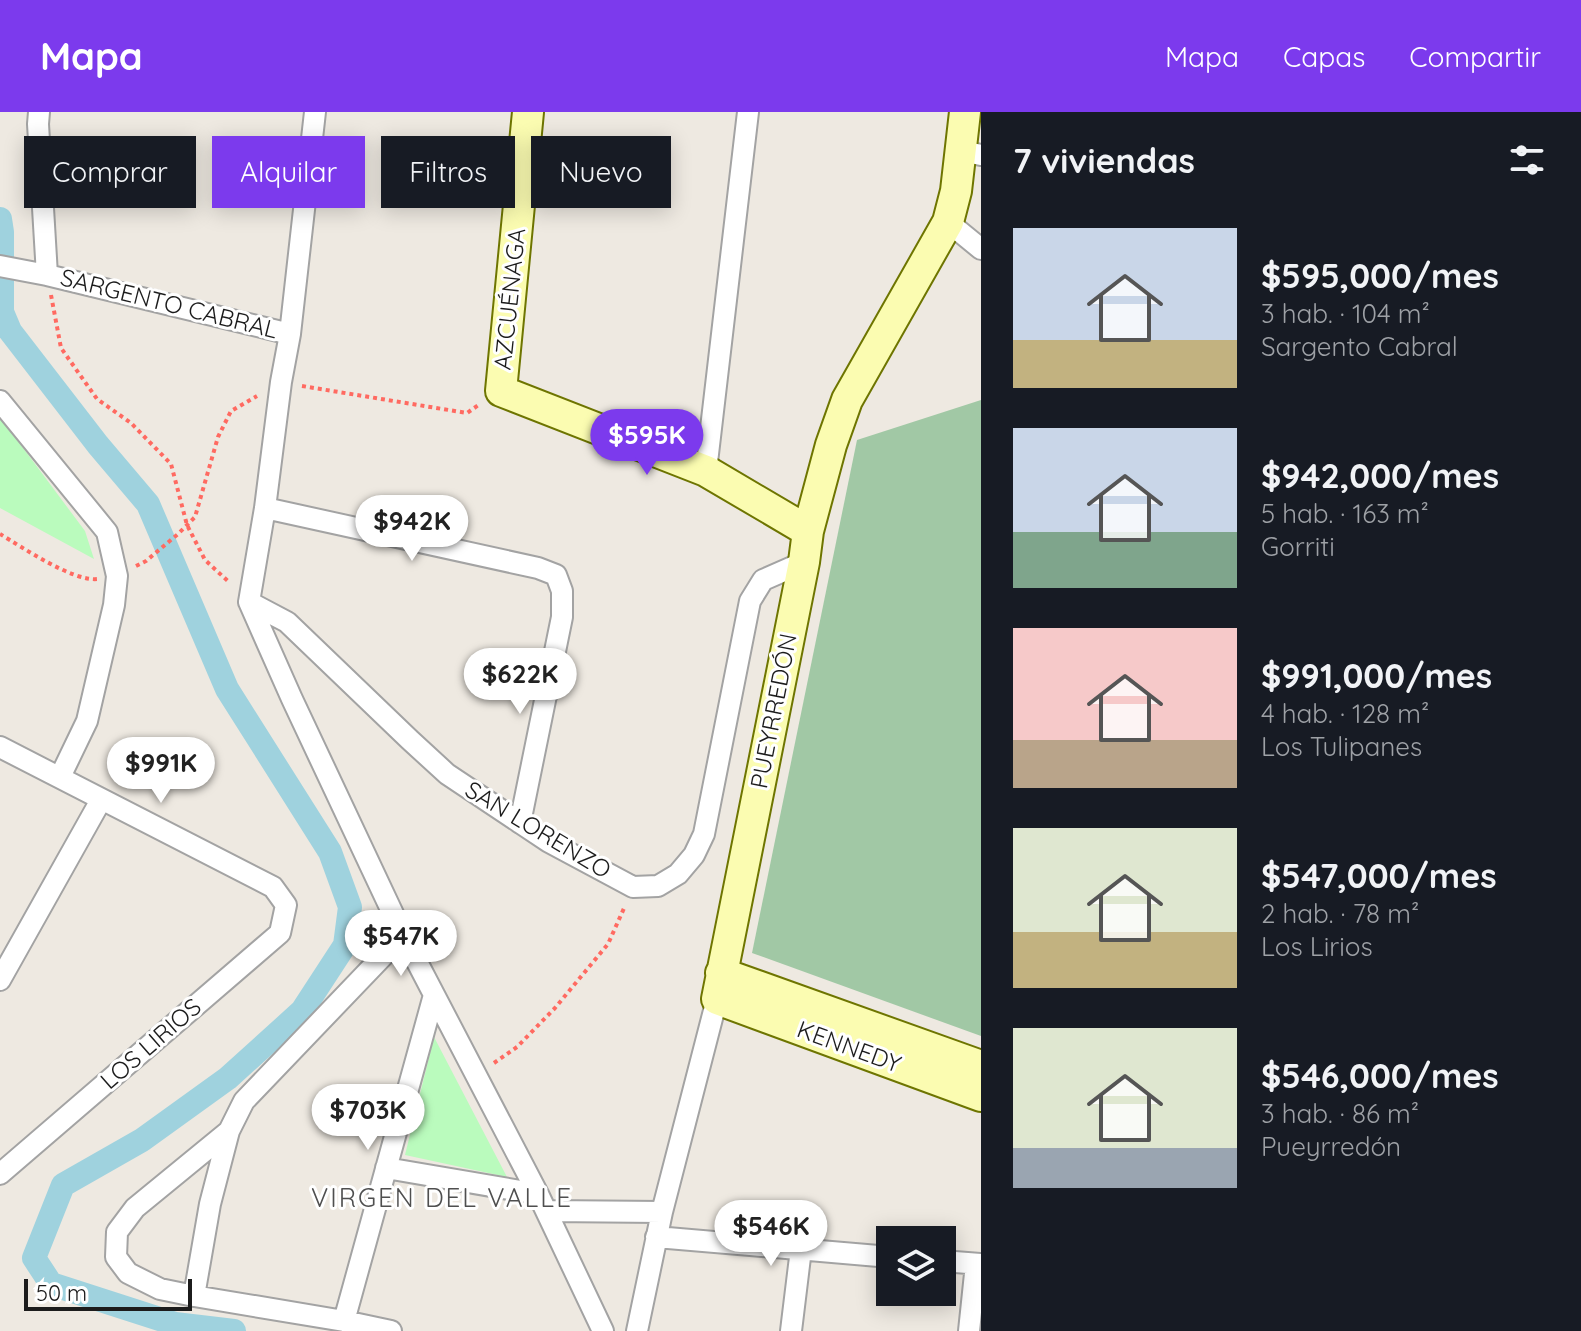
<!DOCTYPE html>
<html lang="es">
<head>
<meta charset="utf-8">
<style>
	:root { --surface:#171b24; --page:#20242c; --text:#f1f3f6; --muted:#9ea1a6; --accent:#7c3aed }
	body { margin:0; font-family:Quicksand,sans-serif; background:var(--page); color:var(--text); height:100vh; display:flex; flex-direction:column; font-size:30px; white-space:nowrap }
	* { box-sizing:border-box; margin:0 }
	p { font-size:26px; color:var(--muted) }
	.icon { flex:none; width:44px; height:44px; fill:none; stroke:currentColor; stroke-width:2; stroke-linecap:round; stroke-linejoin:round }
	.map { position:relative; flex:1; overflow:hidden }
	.panel { display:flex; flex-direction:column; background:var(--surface); width:600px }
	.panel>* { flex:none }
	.hud { position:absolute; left:24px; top:24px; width:760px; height:72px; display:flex; gap:16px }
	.controls { position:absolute; left:876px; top:1114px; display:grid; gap:16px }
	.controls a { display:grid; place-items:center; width:80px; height:80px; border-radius:0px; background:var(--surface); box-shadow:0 4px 20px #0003; font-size:40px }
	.scale { position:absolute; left:24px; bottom:20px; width:168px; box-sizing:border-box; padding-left:8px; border:4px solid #1c1c1c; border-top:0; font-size:22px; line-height:28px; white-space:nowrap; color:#1c1c1c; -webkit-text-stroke:6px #fff; paint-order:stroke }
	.price { position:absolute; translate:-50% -68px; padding:0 18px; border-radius:28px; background:#fff; color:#222; font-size:26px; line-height:52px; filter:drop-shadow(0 2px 4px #0008) }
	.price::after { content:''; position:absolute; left:50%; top:48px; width:24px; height:18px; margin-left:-12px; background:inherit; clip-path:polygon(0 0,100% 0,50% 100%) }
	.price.current { background:var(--accent); color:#fff }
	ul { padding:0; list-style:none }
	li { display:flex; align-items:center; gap:24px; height:200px; padding:0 32px }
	li span { display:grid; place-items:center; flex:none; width:224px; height:160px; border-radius:0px; color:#555 }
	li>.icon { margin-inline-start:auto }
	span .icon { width:96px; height:96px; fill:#fffc; stroke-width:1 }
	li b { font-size:34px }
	h2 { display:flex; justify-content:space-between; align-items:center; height:96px; padding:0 32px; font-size:34px }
	.chip { padding:0 28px; border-radius:0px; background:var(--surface); box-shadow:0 4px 20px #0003; font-size:28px; line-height:72px }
	.chip.current { background:var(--accent); color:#fff }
	header { display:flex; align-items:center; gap:48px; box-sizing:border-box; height:112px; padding:0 40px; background:var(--accent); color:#fff }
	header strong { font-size:38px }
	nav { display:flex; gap:44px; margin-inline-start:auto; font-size:28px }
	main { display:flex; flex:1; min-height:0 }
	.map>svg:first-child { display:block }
	.cemetery { fill:#a1c8a5 }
	.park { fill:#bafbbd }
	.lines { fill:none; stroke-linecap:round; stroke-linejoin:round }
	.canal { stroke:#9fd2de; stroke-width:24 }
	.street-casing { stroke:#a3a3a3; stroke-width:24 }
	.secondary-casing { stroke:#6e7500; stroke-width:34 }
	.path { stroke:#ff6a61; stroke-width:4; stroke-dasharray:4 4; stroke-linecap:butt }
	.street { stroke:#fff; stroke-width:20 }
	.secondary { stroke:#fbfcb1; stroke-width:30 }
	.labels { text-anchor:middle; stroke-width:6; stroke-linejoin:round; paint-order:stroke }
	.street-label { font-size:24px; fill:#1c1c1c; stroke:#fff }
	.neighbourhood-label { font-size:26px; letter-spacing:2px; fill:#4f4f4f; stroke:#fff }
</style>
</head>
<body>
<header>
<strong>Mapa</strong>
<nav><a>Mapa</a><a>Capas</a><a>Compartir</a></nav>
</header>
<main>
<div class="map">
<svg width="981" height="1219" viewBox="0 0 981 1219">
	<rect width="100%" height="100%" fill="#eee9e1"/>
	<path class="cemetery" d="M 981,288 L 981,924 L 752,841 L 857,328 Z"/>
	<path class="park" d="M 0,305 L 85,419 L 94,447 L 0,396 Z
		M 434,925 L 507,1065 L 405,1043 Z"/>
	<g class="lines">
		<path class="canal" d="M 0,107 L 2,120 L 2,200 L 10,219 L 98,333 L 148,392 L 227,577 L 330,740 L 350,795 L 345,833 L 302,899 L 228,966 L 142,1028 L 63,1073 L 34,1146 L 51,1172 L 175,1212 L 234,1219"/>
		<g class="street-casing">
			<path id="street" d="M 39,0 L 38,12 L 47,163
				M 961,39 L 981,43
				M 948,110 L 981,137
				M 0,154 L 47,163 L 290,222
				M 0,289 L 107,420 L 117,464 L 114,493 L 87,609 L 60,665
				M 706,359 L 748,0
				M 265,396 L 538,456 L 556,463 L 562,479 L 562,505 L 520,711
				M 249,490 L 287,510 L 410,628 L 447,662 L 549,730 L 633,775 L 658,774 L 678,762 L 694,743 L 704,722 L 750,489 L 763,468 L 804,450
				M 249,490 L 292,587 L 403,823 L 538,1082 L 603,1219
				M 249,490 L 265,396 L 281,270 L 290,222 L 315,0
				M 0,635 L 273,775 L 286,793 L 280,821 L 0,1062
				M 0,868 L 101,688
				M 386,1056 L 538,1082
				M 547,1099 L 662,1100
				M 656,1125 L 890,1145
				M 942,1149 L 981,1152
				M 194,1184 L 160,1177 L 128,1161 L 116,1145 L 117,1120 L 135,1096 L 229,1019
				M 344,1209 L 434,883
				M 391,1219 L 344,1209 L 194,1184 L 210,1092 L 229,1019 L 244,989 L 403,823
				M 637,1219 L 662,1100 L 717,887
				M 791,1219 L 801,1137
				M 969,1219 L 976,1152"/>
		</g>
		<g class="secondary-casing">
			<path id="secondary" d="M 528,0 L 501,279 L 706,359 L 808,419
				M 965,0 L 956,79 L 948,110 L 847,288 L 831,333 L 808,419 L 804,450 L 717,887 L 981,984
				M 721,861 L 981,954"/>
		</g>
		<path class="path" d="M 51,183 L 61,236 L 97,287 L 131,311 L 171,352 L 187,413 L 205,448 L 230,471
			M 302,274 L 467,301 L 480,292
			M 0,422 C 22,435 73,470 98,467
			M 136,454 L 146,449 L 178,422 L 195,405 L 218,325 L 231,299 L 257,284
			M 494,951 L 517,935 L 555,896 L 608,832 L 625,794"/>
		<use href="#street" class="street"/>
		<use href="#secondary" class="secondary"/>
	</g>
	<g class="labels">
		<g class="street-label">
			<text transform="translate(510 187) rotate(-84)" y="8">AZCUÉNAGA</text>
			<text transform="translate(169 192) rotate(14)" y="8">SARGENTO CABRAL</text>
			<text transform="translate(774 599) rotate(-79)" y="8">PUEYRREDÓN</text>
			<text transform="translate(538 718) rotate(31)" y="8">SAN LORENZO</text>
			<text transform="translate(151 932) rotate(-41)" y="8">LOS LIRIOS</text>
			<text transform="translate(849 935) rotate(20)" y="8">KENNEDY</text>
		</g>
		<g class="neighbourhood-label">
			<text x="442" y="1095">VIRGEN DEL VALLE</text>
		</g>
	</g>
</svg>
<div class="controls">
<a><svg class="icon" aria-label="layers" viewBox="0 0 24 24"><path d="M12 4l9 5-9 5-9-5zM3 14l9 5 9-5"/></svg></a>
</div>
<div class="scale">50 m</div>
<b class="price current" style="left:647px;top:365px">$595K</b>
<b class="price" style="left:412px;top:451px">$942K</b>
<b class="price" style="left:520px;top:604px">$622K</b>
<b class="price" style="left:161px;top:693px">$991K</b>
<b class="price" style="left:401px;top:866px">$547K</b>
<b class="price" style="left:368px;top:1040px">$703K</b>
<b class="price" style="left:771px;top:1156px">$546K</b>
<div class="hud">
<a class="chip">Comprar</a>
<a class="chip current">Alquilar</a>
<a class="chip">Filtros</a>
<a class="chip">Nuevo</a>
</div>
</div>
<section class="panel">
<h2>7 viviendas<svg class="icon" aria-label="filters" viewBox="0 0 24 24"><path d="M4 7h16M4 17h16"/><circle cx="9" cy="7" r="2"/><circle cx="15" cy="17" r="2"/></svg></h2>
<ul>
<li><span style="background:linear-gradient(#c9d6e8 70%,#c2b280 0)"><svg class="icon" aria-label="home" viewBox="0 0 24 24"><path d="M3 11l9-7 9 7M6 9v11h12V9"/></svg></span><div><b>$595,000/mes</b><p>3 hab. · 104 m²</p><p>Sargento Cabral</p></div></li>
<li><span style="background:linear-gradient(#c9d6e8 65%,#7fa58c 0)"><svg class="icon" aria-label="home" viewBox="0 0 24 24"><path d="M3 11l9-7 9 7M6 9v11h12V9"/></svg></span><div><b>$942,000/mes</b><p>5 hab. · 163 m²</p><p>Gorriti</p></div></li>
<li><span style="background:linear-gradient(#f6c9c9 70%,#b9a48a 0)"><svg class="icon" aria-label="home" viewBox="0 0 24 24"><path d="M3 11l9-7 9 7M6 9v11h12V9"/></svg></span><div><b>$991,000/mes</b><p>4 hab. · 128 m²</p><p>Los Tulipanes</p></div></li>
<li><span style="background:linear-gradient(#dfe7d0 65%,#c2b280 0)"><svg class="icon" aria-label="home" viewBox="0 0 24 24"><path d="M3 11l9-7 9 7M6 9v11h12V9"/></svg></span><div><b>$547,000/mes</b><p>2 hab. · 78 m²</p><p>Los Lirios</p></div></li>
<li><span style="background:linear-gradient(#dfe7d0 75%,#9aa5b1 0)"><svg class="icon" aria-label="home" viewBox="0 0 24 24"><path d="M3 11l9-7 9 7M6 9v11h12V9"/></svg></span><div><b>$546,000/mes</b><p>3 hab. · 86 m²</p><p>Pueyrredón</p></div></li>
</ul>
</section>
</main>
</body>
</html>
